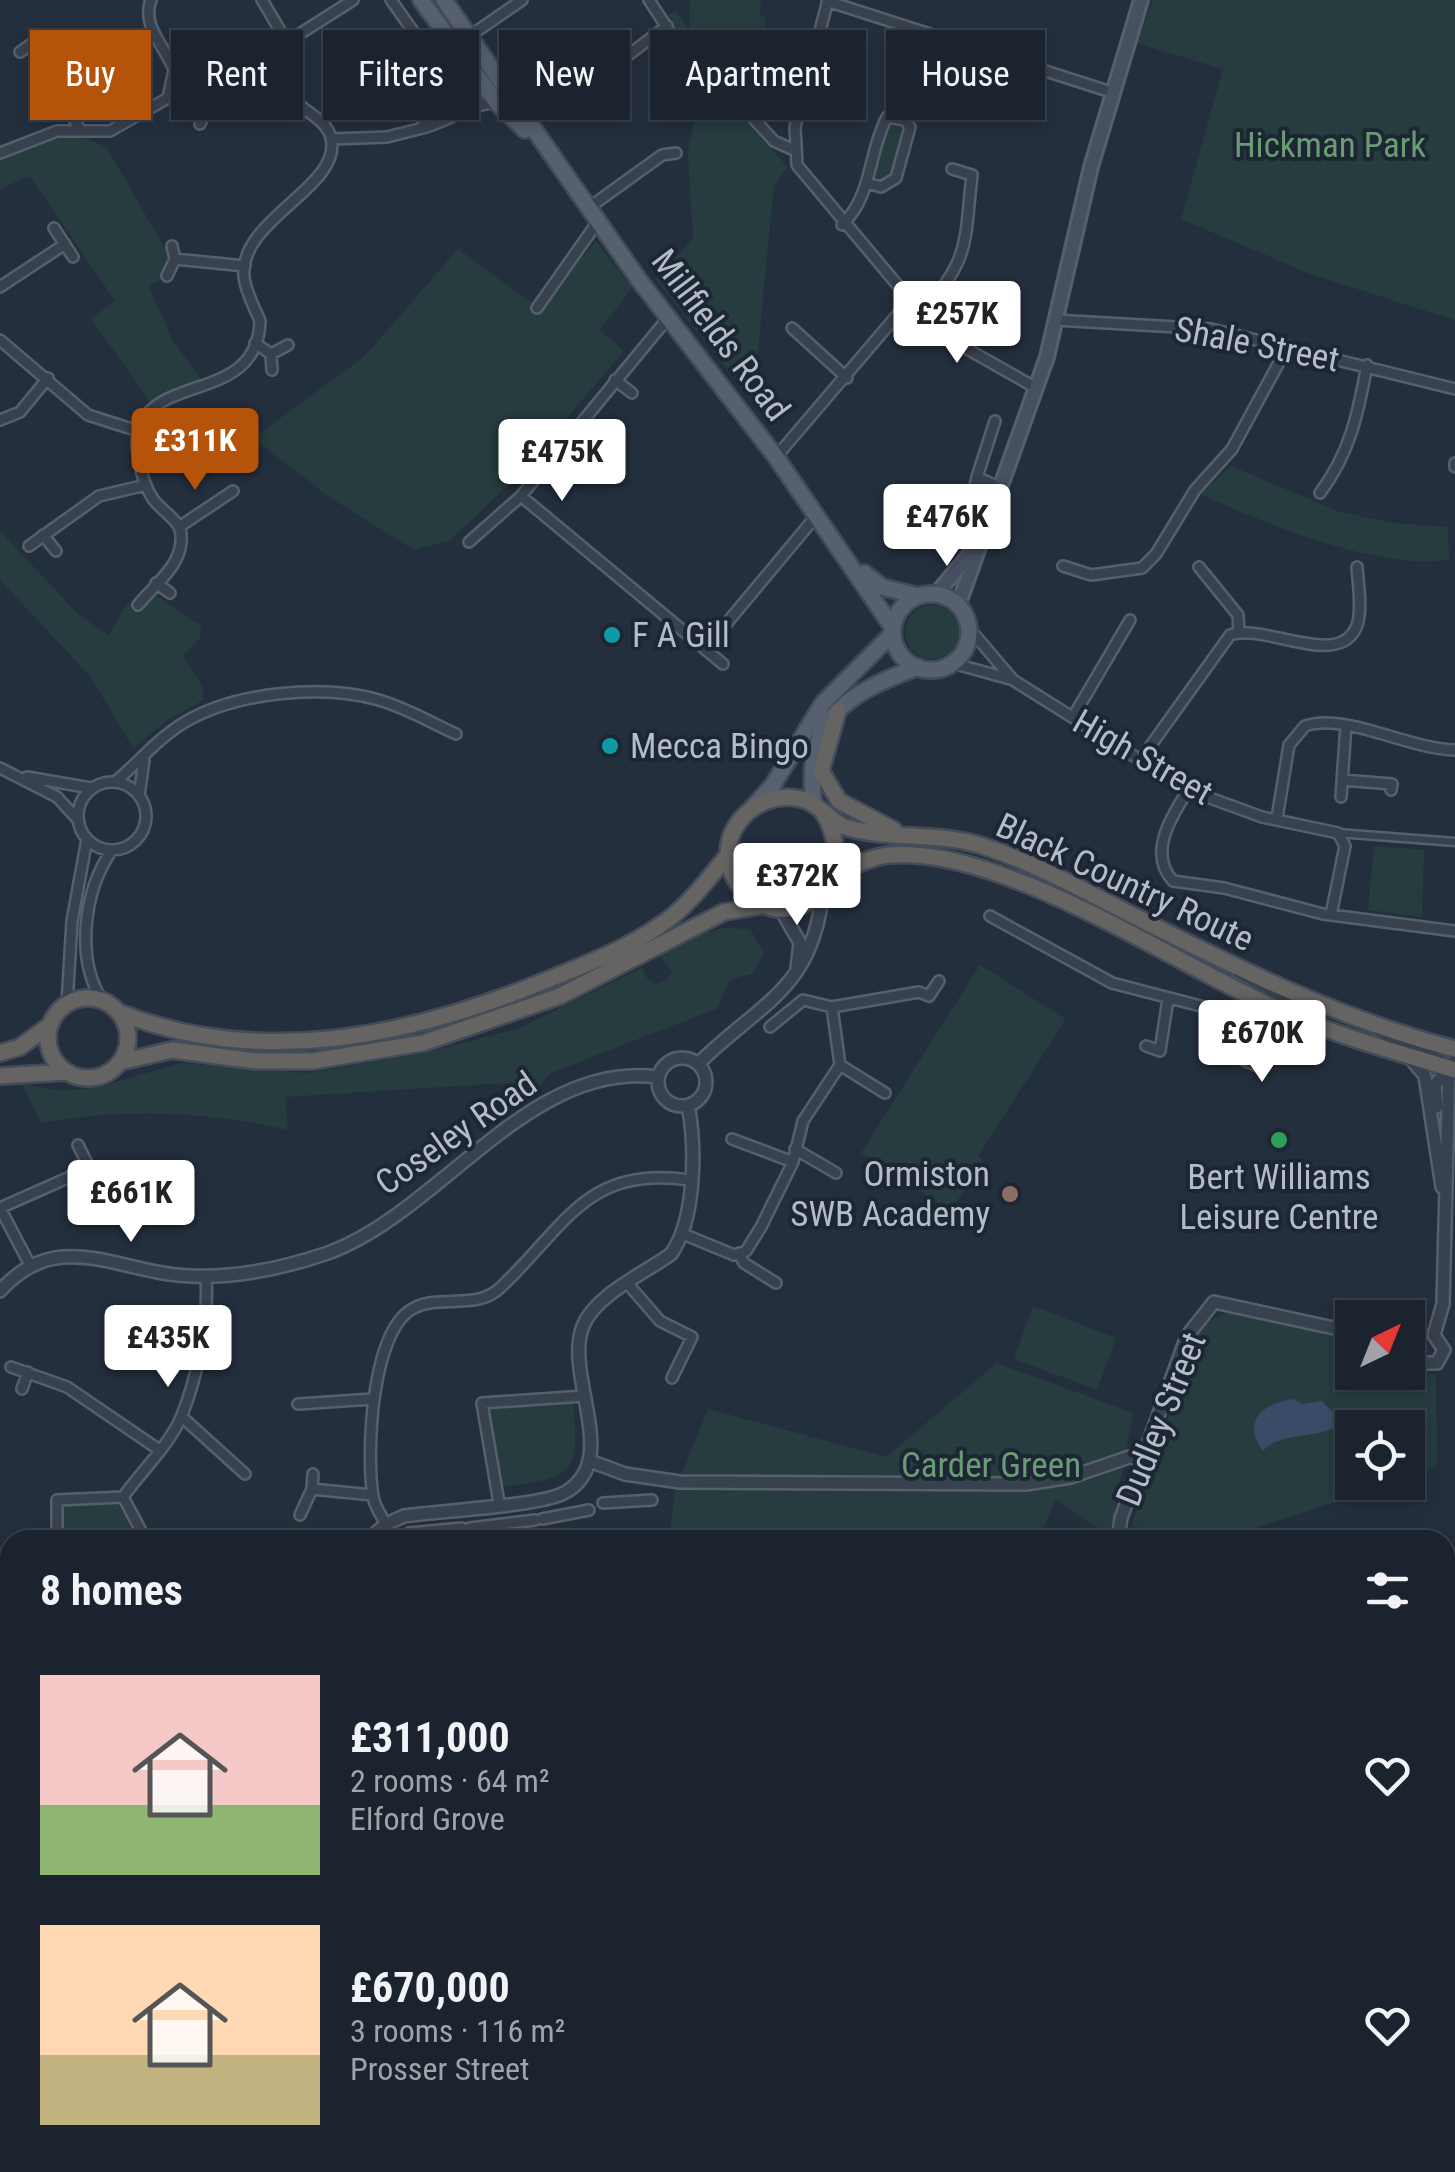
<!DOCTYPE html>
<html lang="en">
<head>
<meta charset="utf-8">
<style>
	:root { --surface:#1b232e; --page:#282f3a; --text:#f1f3f6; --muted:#a0a4aa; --line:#39404a; --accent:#b45309 }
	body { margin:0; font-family:"Roboto Condensed",sans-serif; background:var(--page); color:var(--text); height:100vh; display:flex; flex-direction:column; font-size:38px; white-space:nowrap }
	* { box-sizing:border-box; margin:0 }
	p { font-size:32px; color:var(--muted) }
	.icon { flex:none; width:55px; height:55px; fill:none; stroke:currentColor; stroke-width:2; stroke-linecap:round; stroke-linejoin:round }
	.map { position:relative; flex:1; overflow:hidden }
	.sheet { position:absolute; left:0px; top:1530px; width:1455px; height:642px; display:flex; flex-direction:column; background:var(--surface); border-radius:30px 30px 0 0; box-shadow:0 5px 15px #0003,0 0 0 2px var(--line) }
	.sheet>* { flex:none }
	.banner { position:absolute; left:30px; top:30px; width:1395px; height:90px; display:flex; gap:20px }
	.needle { width:65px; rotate:43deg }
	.buttons { position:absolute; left:1335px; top:1300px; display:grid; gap:20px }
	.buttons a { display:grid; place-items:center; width:90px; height:90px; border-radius:0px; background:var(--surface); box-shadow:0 5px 15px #0003,0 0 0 2px var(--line); font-size:50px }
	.price { position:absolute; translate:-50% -85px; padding:0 22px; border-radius:10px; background:#fff; color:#222; font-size:32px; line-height:65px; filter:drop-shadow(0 2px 5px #0008) }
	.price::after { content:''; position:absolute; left:50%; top:60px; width:30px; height:22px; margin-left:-15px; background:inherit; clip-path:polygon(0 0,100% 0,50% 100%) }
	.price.on { background:var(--accent); color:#fff }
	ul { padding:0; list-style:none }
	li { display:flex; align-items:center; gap:30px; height:250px; padding:0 40px }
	li span { display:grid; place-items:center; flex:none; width:280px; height:200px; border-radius:0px; color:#555 }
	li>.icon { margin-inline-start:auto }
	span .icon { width:120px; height:120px; fill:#fffc; stroke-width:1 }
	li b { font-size:42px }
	h2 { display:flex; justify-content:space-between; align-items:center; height:120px; padding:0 40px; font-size:42px }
	.chip { padding:0 35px; border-radius:0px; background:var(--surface); box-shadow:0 5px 15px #0003,0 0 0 2px var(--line); font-size:35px; line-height:90px }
	.chip.on { background:var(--accent); color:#fff }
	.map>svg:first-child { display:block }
	.green { fill:#263c3f }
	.water { fill:#394c67 }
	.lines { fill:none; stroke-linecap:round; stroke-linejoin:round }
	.pedestrian-casing { stroke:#565f6c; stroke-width:11 }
	.minor-casing { stroke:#565f6c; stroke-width:14 }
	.tertiary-casing { stroke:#565f6c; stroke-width:16 }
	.secondary-casing { stroke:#565f6c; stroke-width:18 }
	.primary-casing { stroke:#414a57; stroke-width:20 }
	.trunk-casing { stroke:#434c59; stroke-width:20 }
	.pedestrian { stroke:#38414e; stroke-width:6 }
	.minor { stroke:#38414e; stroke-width:9 }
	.tertiary { stroke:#38414e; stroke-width:11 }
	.secondary { stroke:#465061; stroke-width:12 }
	.primary { stroke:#56606e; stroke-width:15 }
	.trunk { stroke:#656462; stroke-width:15 }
	.culture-dot { fill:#0f9aa8; stroke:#1d2633; stroke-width:4 }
	.leisure-dot { fill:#2e9e5b; stroke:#1d2633; stroke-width:4 }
	.education-dot { fill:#8d6e63; stroke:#1d2633; stroke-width:4 }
	.labels { text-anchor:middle; stroke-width:8; stroke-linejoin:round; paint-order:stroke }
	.park-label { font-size:35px; fill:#6b9a76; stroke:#1d2633 }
	.street-label { font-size:35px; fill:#b4bcc9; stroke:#1d2633 }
	.poi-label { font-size:35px; fill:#b4bcc9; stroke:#1d2633; text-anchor:start }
</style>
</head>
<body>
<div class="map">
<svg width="1455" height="2172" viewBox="0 0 1455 2172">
	<rect width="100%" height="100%" fill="#242f3e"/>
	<path class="green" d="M 690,0 L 761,0 L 760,16 L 766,18 L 765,39 L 770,41 L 752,113 L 746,122 L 788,167 L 774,185 L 753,401 L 656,279 L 693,239 L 688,152 L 693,125 L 690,45 L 667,16 L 675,11 L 689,29 Z
		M 1153,0 L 1455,0 L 1455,320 L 1313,275 L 1181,219 L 1223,69 L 1136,43 Z
		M 894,119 L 905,128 L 893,173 L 883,181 L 876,177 C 872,161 881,130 894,119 Z
		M 72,132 L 106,147 L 169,255 L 162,279 L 149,286 L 172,340 L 201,379 L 150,401 L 91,319 L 115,301 L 30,176 L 0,189 L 0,158 Z
		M 596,241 L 632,288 L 600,330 L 624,351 L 517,477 L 449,541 L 414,550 L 329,497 L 253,438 L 364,357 L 458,249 L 540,309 Z
		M 1231,466 L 1337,511 L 1393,523 L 1448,527 L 1449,560 C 1377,570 1266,524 1200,494 Z
		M 0,531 L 77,613 L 108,635 L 128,603 L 141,605 L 154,594 L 201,626 L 200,638 L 183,656 L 202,686 L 204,700 L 169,719 L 133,748 L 90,676 L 0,580 Z
		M905 632a27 27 0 1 1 54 0a27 27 0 1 1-54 0Z
		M 1374,846 L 1424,850 L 1422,917 L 1368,910 Z
		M 724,928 L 750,929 L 764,953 L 752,974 L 729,980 L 718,1008 L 551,1073 L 521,1104 L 506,1083 L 285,1097 L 288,1130 C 206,1111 123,1108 41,1123 L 22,1084 L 62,1091 L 99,1087 L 181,1063 L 306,1073 L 420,1054 L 517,1029 L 643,967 L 646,977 L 656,984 L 667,980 L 672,971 L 660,957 L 694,936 Z
		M 980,965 L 1066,1019 L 978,1156 L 983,1160 L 951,1211 L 861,1153 Z
		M 1033,1306 L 1116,1338 L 1097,1390 L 1014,1359 Z
		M 1232,1311 L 1352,1337 L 1352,1372 L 1408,1372 L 1408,1367 L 1415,1373 L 1436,1374 L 1437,1466 L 1408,1477 L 1408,1428 L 1352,1428 L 1352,1482 L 1394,1483 L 1218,1540 L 1131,1527 L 1195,1338 L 1210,1320 Z
		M 997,1363 L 1133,1413 L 1110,1537 L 1056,1499 L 1038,1540 L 669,1540 L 675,1491 L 708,1409 L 886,1457 Z
		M 573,1400 C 580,1476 575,1477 501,1487 L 490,1408 Z
		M 115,1501 L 141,1540 L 62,1540 L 60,1505 Z
		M 1445,1820 L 1455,1820 L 1445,1952 Z
		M 1162,2163 L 1162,2162 L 1367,2163 L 1362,2172 L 1161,2172 Z"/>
	<path class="water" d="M 1294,1399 L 1302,1404 L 1322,1401 L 1343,1423 C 1321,1440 1282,1430 1263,1451 C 1241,1421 1263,1403 1294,1399 Z"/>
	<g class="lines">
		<g class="pedestrian-casing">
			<path id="pedestrian" d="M 1338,833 L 1455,842"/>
		</g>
		<g class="minor-casing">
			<path id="minor" d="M 391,0 L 420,41
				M 649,0 L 685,55
				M 828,0 L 795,127 L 797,165 L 910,300 L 969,350 L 1036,388
				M 827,1 L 1111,92
				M 467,38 L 522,0
				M 287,42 L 353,0
				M 31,45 L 79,128
				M 20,52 L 44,35
				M 623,59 L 667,26
				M 481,82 L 419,129 C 448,123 468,103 497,103
				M 173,90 L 226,114
				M 752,117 L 774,141 L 794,150
				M 200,124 L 208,106
				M 332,139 L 387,137 L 419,129
				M 0,153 L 57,131 L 110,131 L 168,98 L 174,70 C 165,46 141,26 151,0
				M 590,207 L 662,155 L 676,153
				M 842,225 C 873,195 868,153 887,117 L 905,120 L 910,127 L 896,178 L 881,187 L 867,183
				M 54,228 L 73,257
				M 175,259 L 245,266
				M 167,276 L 175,259 L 172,246
				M 0,287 L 65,244
				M 537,308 L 599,220
				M 924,312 C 971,255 964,245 972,175 L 952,169
				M 668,318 L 521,496 L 723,664
				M 1055,320 L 1211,329 L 1455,389
				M 792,328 L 847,378
				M 0,340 L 88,415 L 138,431
				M 255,343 L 271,354 L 288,345
				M 271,354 L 272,370
				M 615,380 L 632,393
				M 0,420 L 20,412 L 48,378
				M 995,421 L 977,477 L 1001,488
				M 776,457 L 910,300
				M 1455,463 L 1455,467
				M 1320,493 C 1350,453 1358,414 1367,365
				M 970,509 L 977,477
				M 179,527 L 233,491
				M 43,535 L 56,551
				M 469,542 L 521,496
				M 29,546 L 99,496 L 146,485
				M 1063,566 L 1091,575 L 1142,568 L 1156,554 L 1195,490 L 1232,449 L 1288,346
				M 1199,567 L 1238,615 L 1239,632
				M 156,583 L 170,593
				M 138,605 C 150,590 170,574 177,557 C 181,549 183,535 179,527 C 174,517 160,509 153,499 C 142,483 132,443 140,425 C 162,375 258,400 260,321 C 254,306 246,293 244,277 C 238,219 343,187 331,138 C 327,120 305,112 294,100 L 287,42 L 262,0
				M 968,627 L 1013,680 L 1188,790 L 1262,817 L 1338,833 L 1345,846 L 1331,915
				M 706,648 L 817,515
				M 952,663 L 1010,679
				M 1073,717 L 1130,620
				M 1141,759 L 1230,635 C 1265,622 1344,673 1358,622 C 1362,605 1358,583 1357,567
				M 0,768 L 57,797 L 79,821
				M 27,777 L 91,788
				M 1342,780 L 1392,784 L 1391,790
				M 115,782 C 139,762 158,738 185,722 C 236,692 322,684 379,700 C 406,708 430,722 456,734
				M78 816a34 34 0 1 1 68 0a34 34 0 1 1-68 0Z
				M 1188,790 C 1172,816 1147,853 1173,881 L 1224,888 L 1323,914 L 1455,931
				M 139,796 L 144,760
				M 1341,797 L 1346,725
				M 1277,818 L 1289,745 L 1305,726 C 1344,712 1408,749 1455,750
				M 990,916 L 1112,983 L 1212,1009 L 1229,1025 L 1244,1060 L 1257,1066 L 1283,1049 L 1299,1019 L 1293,1003 L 1238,973
				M 102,1000 C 75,958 84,890 112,850
				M 67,1004 L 72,921 L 87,839
				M 770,1027 L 803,1000 L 832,1007
				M 1378,1030 C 1399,1048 1429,1045 1447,1066
				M 1146,1046 L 1160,1051 L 1168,999
				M 1273,1056 L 1282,1033 L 1274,1010
				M 840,1065 L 885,1093
				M 732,1139 L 793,1162
				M 78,1145 L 101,1191
				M 795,1149 L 836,1173
				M 0,1208 L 90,1168
				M 0,1208 L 30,1265
				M 683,1234 L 734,1255 L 746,1251 L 761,1227 L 793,1162 L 803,1121 L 840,1065 L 832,1007 L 919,992 L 929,996 L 939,981
				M 740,1255 L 744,1263 L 776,1283
				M 628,1284 L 660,1321 L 692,1337 L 672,1378
				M 11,1367 L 67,1387 L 158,1449
				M 22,1389 L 28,1372
				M 298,1404 L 373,1399
				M 182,1417 L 245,1474
				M 312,1489 L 372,1495
				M 123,1497 C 141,1472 171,1443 182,1415 C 198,1375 209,1319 206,1276
				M 123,1497 L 146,1540
				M 499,1503 L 482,1403 L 584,1396
				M 603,1503 L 652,1500
				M 300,1515 L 312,1489 L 313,1474
				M 542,1519 L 589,1510
				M 386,1524 C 381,1515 374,1506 373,1496 C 366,1454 371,1329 414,1308 C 441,1294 477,1311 501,1287 C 565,1227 586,1165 689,1180
				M 470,1528 L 535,1520
				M 409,1533 L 462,1528
				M 57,1540 L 57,1500 L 123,1497
				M 1445,1895 L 1455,1901
				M 1445,2155 L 1455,2163
				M 33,2162 L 34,2172
				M 883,2162 L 883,2172
				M 316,2171 L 323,2162
				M 174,2172 L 174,2162
				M 242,2172 L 243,2171
				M 780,2172 L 800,2162
				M 971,2172 L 971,2162
				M 1372,2172 L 1377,2162"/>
		</g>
		<g class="tertiary-casing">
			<path id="tertiary" d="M 780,908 L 800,943 L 797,969
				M 1410,1058 L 1425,1076 L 1442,1187
				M658 1082a24 24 0 1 1 48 0a24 24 0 1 1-48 0Z
				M 698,1064 C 762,1001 813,990 823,890
				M 1437,1107 L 1435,1085 L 1455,1060
				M 0,1291 C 59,1225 119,1274 191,1276 C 235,1278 283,1268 325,1254 C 440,1214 527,1060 658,1077
				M 1434,1335 L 1443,1304 L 1449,1068
				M 1413,1348 L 1420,1363 L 1437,1363 L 1444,1350 L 1434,1335
				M 590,1461 L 625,1474 L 680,1482 L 1026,1484 L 1071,1477 L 1129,1457 L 1143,1459
				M 368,1540 L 386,1524 L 404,1516 C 438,1511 540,1506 564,1493 C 623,1462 563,1375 583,1326 C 595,1295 645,1273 671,1254 C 696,1219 696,1146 688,1105
				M 1118,1540 L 1121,1518 L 1187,1336 L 1214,1302 L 1352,1332
				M 0,1698 L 10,1699
				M 0,1913 L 10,1925
				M 0,1987 L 10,1987
				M 628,2162 L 649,2172
				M 1091,2172 L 1091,2162"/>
		</g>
		<g class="secondary-casing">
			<path id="secondary" d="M 936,594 L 970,554
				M 958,606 L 1047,357 L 1091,167 L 1141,0"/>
		</g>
		<g class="primary-casing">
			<path id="primary" d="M 421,0 L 497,103 L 525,130
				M 444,0 L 639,280 L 776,457 L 893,628
				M 864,573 L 882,587 L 918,596
				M893 632a38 38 0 1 1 76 0a38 38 0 1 1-76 0Z
				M 814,805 C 803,720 845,694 918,667
				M 752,808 L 773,785 L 823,703 L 893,633"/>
		</g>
		<g class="trunk-casing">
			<path id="trunk" d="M 838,711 L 821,771 L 839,801 L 894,830
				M 822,811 C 865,876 795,941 745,892 C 732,880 726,861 729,844 C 735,809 779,786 811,803 C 824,810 835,825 848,828 C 892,840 939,832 983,846 C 1040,865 1094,896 1148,923 C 1247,973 1346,1021 1455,1049
				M 832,877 C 850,868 869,857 889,855 C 1000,845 1172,962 1275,1008 C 1333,1035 1394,1051 1455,1070
				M48 1038a40 40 0 1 1 80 0a40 40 0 1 1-80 0Z
				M 118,1012 C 258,1068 407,1037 542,982 C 582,966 624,950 659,926 C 687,908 707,880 728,855
				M 0,1053 L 20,1047 L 50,1025
				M 120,1062 L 172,1050 L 256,1061 L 313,1061 L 423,1043 L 560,996 L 724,912 L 765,905
				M 0,1076 L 67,1072"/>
		</g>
		<use href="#pedestrian" class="pedestrian"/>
		<use href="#minor" class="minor"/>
		<use href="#tertiary" class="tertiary"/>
		<use href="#secondary" class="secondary"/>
		<use href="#primary" class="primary"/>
		<use href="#trunk" class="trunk"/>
	</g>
	<g class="culture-dot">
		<circle cx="612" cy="635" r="10"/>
		<circle cx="610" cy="746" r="10"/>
	</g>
	<circle class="leisure-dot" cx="1279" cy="1140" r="10"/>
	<circle class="education-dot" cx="1010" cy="1194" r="10"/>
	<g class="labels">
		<g class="park-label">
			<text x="1330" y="157">Hickman Park</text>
			<text x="991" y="1477">Carder Green</text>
		</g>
		<g class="street-label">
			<text transform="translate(721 335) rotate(53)" y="12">Millfields Road</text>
			<text transform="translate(1257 344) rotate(11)" y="12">Shale Street</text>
			<text transform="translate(1143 757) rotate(30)" y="12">High Street</text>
			<text transform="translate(1125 882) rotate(25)" y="12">Black Country Route</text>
			<text transform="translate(456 1133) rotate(-35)" y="12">Coseley Road</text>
			<text transform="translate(1161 1419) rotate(-68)" y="12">Dudley Street</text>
		</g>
		<g class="poi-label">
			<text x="632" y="647">F A Gill</text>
			<text x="630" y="758">Mecca Bingo</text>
			<text x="990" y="1186" text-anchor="end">Ormiston<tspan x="990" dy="40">SWB Academy</tspan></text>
			<text x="1279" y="1189" text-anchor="middle">Bert Williams<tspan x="1279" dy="40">Leisure Centre</tspan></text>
		</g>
	</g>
</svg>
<div class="buttons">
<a><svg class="needle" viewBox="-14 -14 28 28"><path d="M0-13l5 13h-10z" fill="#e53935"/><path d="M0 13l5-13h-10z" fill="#a0a4aa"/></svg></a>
<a><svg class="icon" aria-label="locate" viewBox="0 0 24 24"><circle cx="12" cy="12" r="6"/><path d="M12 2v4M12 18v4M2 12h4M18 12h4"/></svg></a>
</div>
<b class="price" style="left:957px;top:366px">£257K</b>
<b class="price on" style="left:195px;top:493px">£311K</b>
<b class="price" style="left:562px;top:504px">£475K</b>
<b class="price" style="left:947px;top:569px">£476K</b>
<b class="price" style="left:797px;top:928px">£372K</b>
<b class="price" style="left:1262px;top:1085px">£670K</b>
<b class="price" style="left:131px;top:1245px">£661K</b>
<b class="price" style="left:168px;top:1390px">£435K</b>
<div class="banner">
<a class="chip on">Buy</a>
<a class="chip">Rent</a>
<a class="chip">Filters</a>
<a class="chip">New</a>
<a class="chip">Apartment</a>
<a class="chip">House</a>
</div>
<section class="sheet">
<h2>8 homes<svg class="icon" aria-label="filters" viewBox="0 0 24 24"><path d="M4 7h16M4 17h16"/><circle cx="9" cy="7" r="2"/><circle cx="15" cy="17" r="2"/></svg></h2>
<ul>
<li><span style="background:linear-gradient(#f6c9c9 65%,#8fb573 0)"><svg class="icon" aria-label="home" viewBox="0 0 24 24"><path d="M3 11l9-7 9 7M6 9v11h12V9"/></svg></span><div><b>£311,000</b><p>2 rooms · 64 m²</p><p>Elford Grove</p></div><svg class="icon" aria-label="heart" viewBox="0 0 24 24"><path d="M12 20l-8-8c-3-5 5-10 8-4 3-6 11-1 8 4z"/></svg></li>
<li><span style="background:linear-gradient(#ffd9b3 65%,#c2b280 0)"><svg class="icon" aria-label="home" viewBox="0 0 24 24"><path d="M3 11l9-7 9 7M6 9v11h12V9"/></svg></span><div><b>£670,000</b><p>3 rooms · 116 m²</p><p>Prosser Street</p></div><svg class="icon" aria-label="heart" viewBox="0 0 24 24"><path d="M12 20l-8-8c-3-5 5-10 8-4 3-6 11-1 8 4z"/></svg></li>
</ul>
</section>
</div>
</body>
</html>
